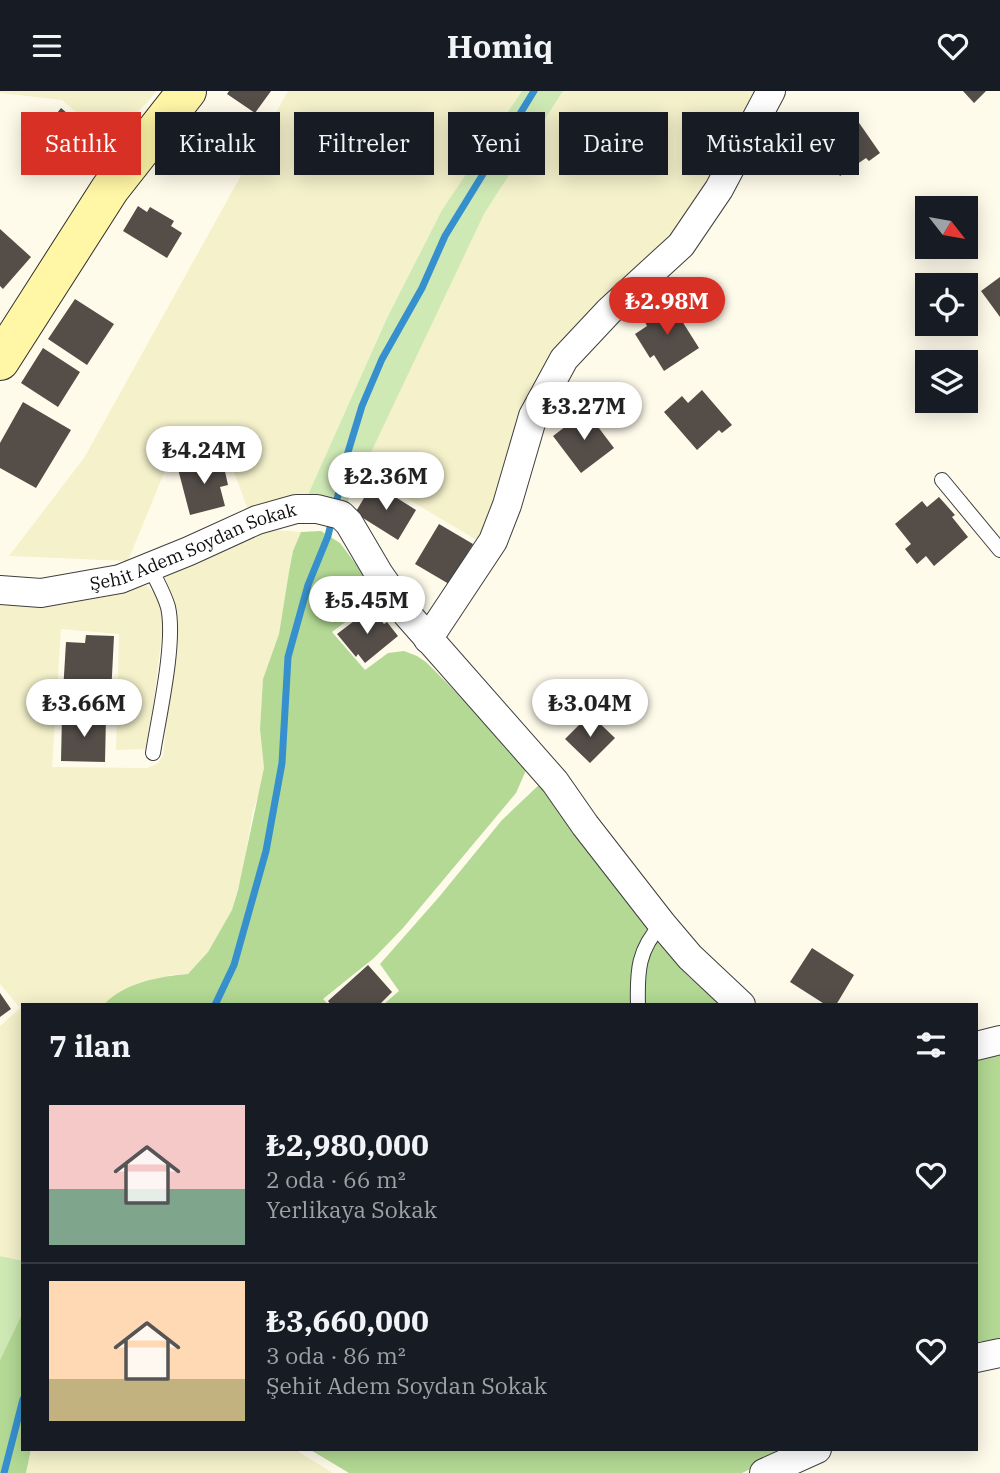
<!DOCTYPE html>
<html lang="tr">
<head>
<meta charset="utf-8">
<style>
	:root { --surface:#171b24; --page:#242831; --text:#f1f3f6; --muted:#9ea1a6; --line:#363941; --accent:#d93025 }
	body { margin:0; font-family:"IBM Plex Serif",serif; background:var(--page); color:var(--text); height:100vh; display:flex; flex-direction:column; font-size:26px; white-space:nowrap }
	* { box-sizing:border-box; margin:0 }
	p { font-size:23px; color:var(--muted) }
	.icon { flex:none; width:38px; height:38px; fill:none; stroke:currentColor; stroke-width:2; stroke-linecap:round; stroke-linejoin:round }
	.map { position:relative; flex:1; overflow:hidden }
	.drawer { position:absolute; left:21px; top:912px; width:957px; height:448px; display:flex; flex-direction:column; background:var(--surface); border-radius:0px; box-shadow:0 4px 18px #0003 }
	.drawer>* { flex:none }
	.top-card { position:absolute; left:21px; top:21px; width:959px; height:63px; display:flex; gap:14px }
	.needle { width:46px; rotate:121deg }
	.buttons { position:absolute; left:915px; top:105px; display:grid; gap:14px }
	.buttons a { display:grid; place-items:center; width:63px; height:63px; border-radius:0px; background:var(--surface); box-shadow:0 4px 18px #0003; font-size:35px }
	.price { position:absolute; translate:-50% -60px; padding:0 16px; border-radius:24px; background:#fff; color:#222; font-size:23px; line-height:46px; filter:drop-shadow(0 2px 4px #0008) }
	.price::after { content:''; position:absolute; left:50%; top:42px; width:21px; height:16px; margin-left:-10px; background:inherit; clip-path:polygon(0 0,100% 0,50% 100%) }
	.price.current { background:var(--accent); color:#fff }
	ul { padding:0; list-style:none }
	li { display:flex; align-items:center; gap:21px; height:175px; padding:0 28px }
	li+li { border-top:2px solid var(--line) }
	li span { display:grid; place-items:center; flex:none; width:196px; height:140px; border-radius:0px; color:#555 }
	li>.icon { margin-inline-start:auto }
	span .icon { width:84px; height:84px; fill:#fffc; stroke-width:1 }
	li b { font-size:30px }
	h2 { display:flex; justify-content:space-between; align-items:center; height:84px; padding:0 28px; font-size:30px }
	.tag { padding:0 24px; border-radius:0px; background:var(--surface); box-shadow:0 4px 18px #0003; font-size:24px; line-height:63px }
	.tag.current { background:var(--accent); color:#fff }
	header { display:flex; justify-content:space-between; align-items:center; height:91px; padding:0 28px; background:var(--surface); font-size:32px; font-weight:700 }
	.map>svg:first-child { display:block }
	.farmland { fill:#f4f1cb }
	.green { fill:#cfe9b5 }
	.forest { fill:#b3d994 }
	.lines { fill:none; stroke-linecap:round; stroke-linejoin:round }
	.stream { stroke:#3690cd; stroke-width:7 }
	.building { fill:#544d48 }
	.lane-casing { stroke:#3f3f3f; stroke-width:16 }
	.street-casing { stroke:#3f3f3f; stroke-width:30 }
	.secondary-casing { stroke:#2e2e2e; stroke-width:40 }
	.lane { stroke:#fff; stroke-width:14 }
	.street { stroke:#fff; stroke-width:28 }
	.secondary { stroke:#fff6a6; stroke-width:38 }
	.labels { text-anchor:middle; stroke-width:7; stroke-linejoin:round; paint-order:stroke }
	.street-label { font-size:18px; fill:#0c0c0c; stroke:#fff }
</style>
</head>
<body>
<header><svg class="icon" aria-label="menu" viewBox="0 0 24 24"><path d="M4 6h16M4 12h16M4 18h16"/></svg>Homiq<svg class="icon" aria-label="heart" viewBox="0 0 24 24"><path d="M12 20l-8-8c-3-5 5-10 8-4 3-6 11-1 8 4z"/></svg></header>
<div class="map">
<svg width="1000" height="1382" viewBox="0 0 1000 1382">
	<rect width="100%" height="100%" fill="#fffbeb"/>
	<path class="farmland" d="M 0,0 L 157,0 L 111,52 L 62,9 L 0,2 Z
		M 288,0 L 522,0 L 442,119 L 387,227 L 307,406 L 248,419 L 226,359 L 168,372 L 128,470 L 9,465 L 84,367 Z
		M 563,0 L 764,0 L 689,126 L 566,254 L 480,451 L 361,380 L 484,123 Z
		M 275,439 L 301,441 L 293,460 L 279,543 L 263,588 L 260,638 L 264,677 L 262,694 L 253,720 L 243,779 L 232,819 L 208,861 L 188,883 L 171,884 L 128,898 L 104,913 L 23,914 L 23,1170 L 0,1165 L 0,935 L 20,917 L 0,893 L 0,509 L 62,514 L 137,496 L 147,495 L 155,503 L 161,517 L 163,533 L 148,658 L 116,659 L 119,543 L 61,538 L 52,676 L 147,677 L 157,673 L 163,665 L 177,523 L 164,487 L 253,445 Z
		M 31,1358 L 294,1358 L 333,1382 L 26,1382 Z"/>
	<path class="green" d="M 522,0 L 563,0 L 484,123 L 346,414 L 307,406 L 387,227 L 442,119 Z
		M 0,1165 L 23,1170 L 23,1221 L 0,1269 Z"/>
	<path class="forest" d="M 321,440 L 340,452 L 380,505 L 332,541 L 365,579 L 388,562 L 404,560 L 417,565 L 426,571 L 450,595 L 527,677 L 516,702 L 403,837 L 374,867 L 323,908 L 328,913 L 104,914 C 122,892 162,885 188,883 L 208,861 L 232,819 L 238,799 L 264,677 L 260,638 L 263,588 L 279,543 L 289,481 L 293,460 L 301,441 Z
		M 541,692 L 649,836 C 633,859 634,886 632,913 L 384,913 L 399,900 L 380,873 L 439,806 L 502,729 Z
		M 658,851 L 689,886 L 721,913 L 643,914 L 642,884 L 652,853 Z
		M 1000,959 L 1000,1248 L 977,1251 L 976,964 Z
		M 23,1221 L 23,1358 L 31,1358 L 26,1382 L 0,1382 L 0,1269 Z
		M 309,1358 L 792,1358 L 742,1382 L 349,1382 Z"/>
	<g class="lines">
		<path class="stream" d="M 335,417 L 348,361 L 362,315 L 382,268 L 422,197 L 445,145 L 534,0
			M 215,914 L 234,874 L 266,760 L 282,672 L 288,566 L 308,494 L 328,445 L 332,428
			M 4,1382 L 23,1308"/>
	</g>
	<path class="building" d="M 229,0 L 271,0 L 255,22 L 227,3 Z
		M 963,0 L 986,0 L 974,12 Z
		M 61,17 L 90,41 L 64,72 L 36,49 Z
		M 855,26 L 880,62 L 869,70 L 866,67 L 840,85 L 826,65 L 831,62 L 822,49 Z
		M 214,42 L 242,61 L 228,83 L 200,64 Z
		M 138,115 L 147,121 L 150,116 L 174,130 L 171,135 L 182,142 L 167,167 L 123,140 Z
		M 0,138 L 31,166 L 3,198 L 0,195 Z
		M 1000,186 L 1000,226 L 981,200 Z
		M 75,208 L 114,233 L 87,274 L 48,248 Z
		M 670,211 L 699,257 L 664,280 L 654,264 L 650,267 L 635,243 L 647,235 L 645,231 L 655,224 L 653,221 Z
		M 43,257 L 80,281 L 58,316 L 21,292 Z
		M 702,299 L 732,334 L 722,342 L 719,339 L 697,359 L 664,321 L 682,305 L 688,312 Z
		M 23,311 L 71,339 L 36,397 L 0,377 L 0,352 Z
		M 586,320 L 614,357 L 581,382 L 553,345 Z
		M 222,367 L 228,394 L 220,396 L 225,415 L 190,424 L 178,378 Z
		M 373,392 L 416,419 L 398,449 L 355,422 Z
		M 939,406 L 955,424 L 952,426 L 968,446 L 934,475 L 926,465 L 917,473 L 905,458 L 911,453 L 895,433 L 922,410 L 927,416 Z
		M 439,433 L 473,453 L 449,493 L 415,473 Z
		M 371,517 L 384,533 L 387,531 L 398,545 L 365,572 L 358,563 L 356,566 L 337,543 Z
		M 86,544 L 114,545 L 111,604 L 96,603 L 95,607 L 79,606 L 80,602 L 63,601 L 66,551 L 85,552 Z
		M 590,623 L 615,647 L 590,672 L 565,648 Z
		M 62,624 L 106,625 L 105,671 L 61,670 Z
		M 812,857 L 854,884 L 836,914 L 826,914 L 790,891 Z
		M 368,874 L 392,901 L 379,914 L 331,914 L 328,910 Z
		M 0,902 L 11,918 L 0,926 Z"/>
	<g class="lines">
		<g class="lane-casing">
			<path id="lane" d="M 942,389 L 1000,459
				M 150,476 C 156,489 164,502 168,516 C 176,551 159,624 153,662
				M 638,914 C 637,880 638,858 662,833"/>
		</g>
		<g class="street-casing">
			<g id="street">
				<path id="s1" d="M 0,499 L 41,502 L 120,488 L 189,460 L 257,429 L 296,418 L 317,418 L 341,424 L 349,432 L 379,483 L 407,523 L 555,691 L 585,734 L 662,833 L 690,866 L 741,914"/>
				<path d="M 428,548 L 493,450 L 507,414 L 533,325 L 564,268 L 609,220 L 681,154 L 719,98 L 771,0"/>
				<path d="M 976,955 L 1000,949"/>
				<path d="M 976,1267 L 1000,1262"/>
				<path d="M 764,1382 L 817,1358"/>
			</g>
		</g>
		<g class="secondary-casing">
			<path id="secondary" d="M 0,270 L 110,98 L 187,0"/>
		</g>
		<use href="#lane" class="lane"/>
		<use href="#street" class="street"/>
		<use href="#secondary" class="secondary"/>
	</g>
	<g class="labels">
		<g class="street-label">
			<text dy="6" stroke="none"><textPath href="#s1" startOffset="201">Şehit Adem Soydan Sokak</textPath></text>
		</g>
	</g>
</svg>
<div class="buttons">
<a><svg class="needle" viewBox="-14 -14 28 28"><path d="M0-13l5 13h-10z" fill="#e53935"/><path d="M0 13l5-13h-10z" fill="#9ea1a6"/></svg></a>
<a><svg class="icon" aria-label="locate" viewBox="0 0 24 24"><circle cx="12" cy="12" r="6"/><path d="M12 2v4M12 18v4M2 12h4M18 12h4"/></svg></a>
<a><svg class="icon" aria-label="layers" viewBox="0 0 24 24"><path d="M12 4l9 5-9 5-9-5zM3 14l9 5 9-5"/></svg></a>
</div>
<b class="price current" style="left:667px;top:246px">₺2.98M</b>
<b class="price" style="left:584px;top:351px">₺3.27M</b>
<b class="price" style="left:204px;top:395px">₺4.24M</b>
<b class="price" style="left:386px;top:421px">₺2.36M</b>
<b class="price" style="left:367px;top:545px">₺5.45M</b>
<b class="price" style="left:84px;top:648px">₺3.66M</b>
<b class="price" style="left:590px;top:648px">₺3.04M</b>
<div class="top-card">
<a class="tag current">Satılık</a>
<a class="tag">Kiralık</a>
<a class="tag">Filtreler</a>
<a class="tag">Yeni</a>
<a class="tag">Daire</a>
<a class="tag">Müstakil ev</a>
</div>
<section class="drawer">
<h2>7 ilan<svg class="icon" aria-label="filters" viewBox="0 0 24 24"><path d="M4 7h16M4 17h16"/><circle cx="9" cy="7" r="2"/><circle cx="15" cy="17" r="2"/></svg></h2>
<ul>
<li><span style="background:linear-gradient(#f6c9c9 60%,#7fa58c 0)"><svg class="icon" aria-label="home" viewBox="0 0 24 24"><path d="M3 11l9-7 9 7M6 9v11h12V9"/></svg></span><div><b>₺2,980,000</b><p>2 oda · 66 m²</p><p>Yerlikaya Sokak</p></div><svg class="icon" aria-label="heart" viewBox="0 0 24 24"><path d="M12 20l-8-8c-3-5 5-10 8-4 3-6 11-1 8 4z"/></svg></li>
<li><span style="background:linear-gradient(#ffd9b3 70%,#c2b280 0)"><svg class="icon" aria-label="home" viewBox="0 0 24 24"><path d="M3 11l9-7 9 7M6 9v11h12V9"/></svg></span><div><b>₺3,660,000</b><p>3 oda · 86 m²</p><p>Şehit Adem Soydan Sokak</p></div><svg class="icon" aria-label="heart" viewBox="0 0 24 24"><path d="M12 20l-8-8c-3-5 5-10 8-4 3-6 11-1 8 4z"/></svg></li>
</ul>
</section>
</div>
</body>
</html>
